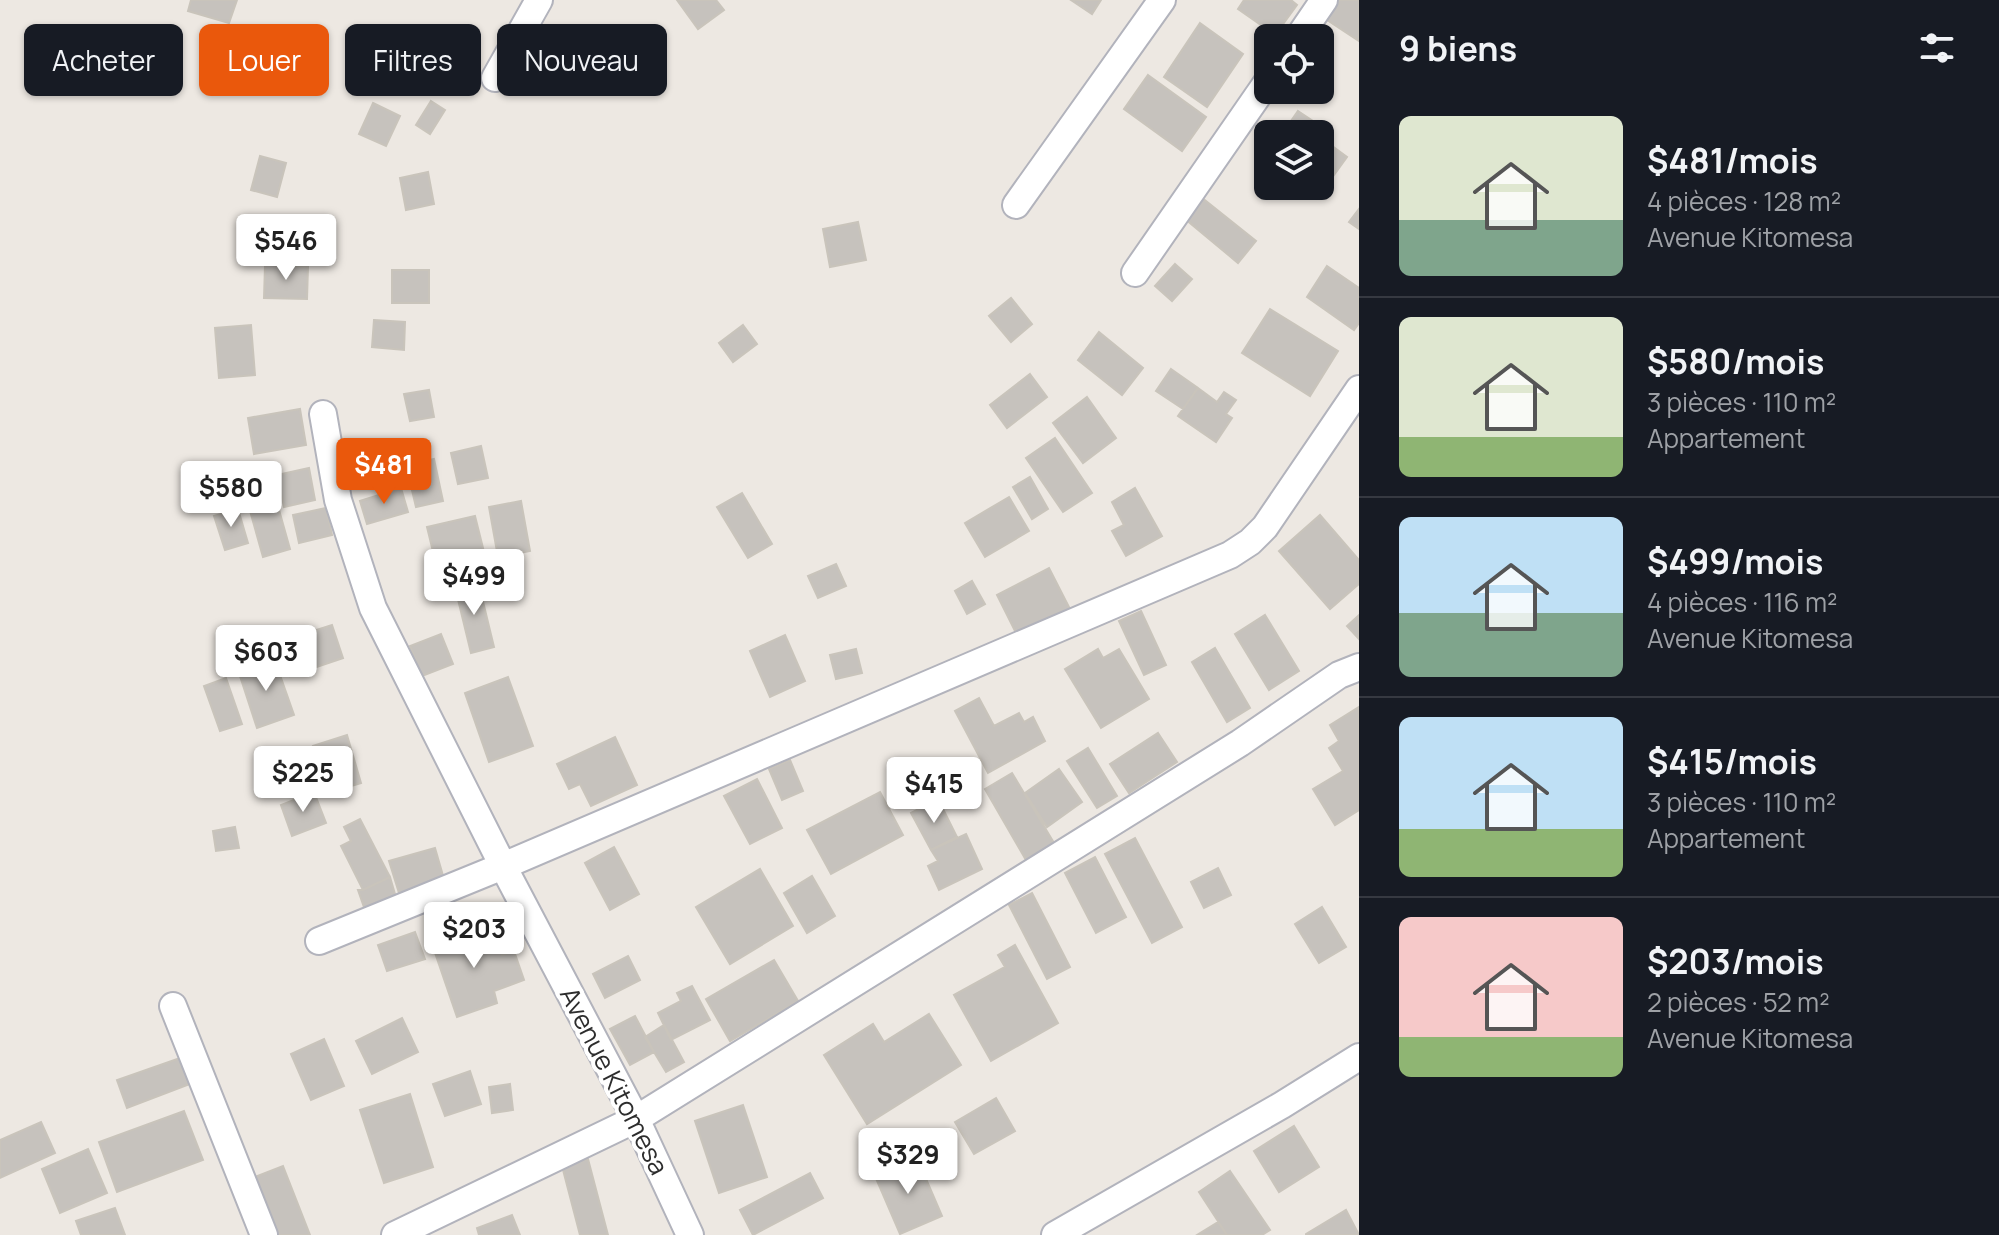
<!DOCTYPE html>
<html lang="fr">
<head>
<meta charset="utf-8">
<style>
	:root { --surface:#171b24; --page:#20242c; --text:#f1f3f6; --muted:#9ea1a6; --line:#363941; --accent:#ea580c }
	body { margin:0; font-family:Manrope,sans-serif; background:var(--page); color:var(--text); height:100vh; display:flex; flex-direction:column; font-size:30px; white-space:nowrap }
	* { box-sizing:border-box; margin:0 }
	p { font-size:26px; color:var(--muted) }
	.icon { flex:none; width:44px; height:44px; fill:none; stroke:currentColor; stroke-width:2; stroke-linecap:round; stroke-linejoin:round }
	.map { position:relative; flex:1; overflow:hidden }
	.details { display:flex; flex-direction:column; background:var(--surface); width:640px }
	.details>* { flex:none }
	.top-card { position:absolute; left:24px; top:24px; width:760px; height:72px; display:flex; gap:16px }
	.tools { position:absolute; left:1254px; top:24px; display:grid; gap:16px }
	.tools a { display:grid; place-items:center; width:80px; height:80px; border-radius:12px; background:var(--surface); box-shadow:0 2px 6px #0004; font-size:40px }
	.price { position:absolute; translate:-50% -68px; padding:0 18px; border-radius:8px; background:#fff; color:#222; font-size:26px; line-height:52px; filter:drop-shadow(0 2px 4px #0008) }
	.price::after { content:''; position:absolute; left:50%; top:48px; width:24px; height:18px; margin-left:-12px; background:inherit; clip-path:polygon(0 0,100% 0,50% 100%) }
	.price.on { background:var(--accent); color:#fff }
	ul { padding:0; list-style:none }
	li { display:flex; align-items:center; gap:24px; height:200px; padding:0 40px }
	li+li { border-top:2px solid var(--line) }
	li span { display:grid; place-items:center; flex:none; width:224px; height:160px; border-radius:12px; color:#555 }
	li>.icon { margin-inline-start:auto }
	span .icon { width:96px; height:96px; fill:#fffc; stroke-width:1 }
	li b { font-size:34px }
	h2 { display:flex; justify-content:space-between; align-items:center; height:96px; padding:0 40px; font-size:34px }
	.tag { padding:0 28px; border-radius:12px; background:var(--surface); box-shadow:0 2px 6px #0004; font-size:28px; line-height:72px }
	.tag.on { background:var(--accent); color:#fff }
	main { display:flex; flex:1; min-height:0 }
	.map>svg:first-child { display:block }
	.building { fill:#c6c2bd; stroke:#c9c4bb; stroke-width:2 }
	.lines { fill:none; stroke-linecap:round; stroke-linejoin:round }
	.street-casing { stroke:#b2b3bc; stroke-width:30 }
	.street { stroke:#fff; stroke-width:26 }
	.labels { text-anchor:middle; stroke-width:8; stroke-linejoin:round; paint-order:stroke }
	.street-label { font-size:26px; fill:#2d2d2d; stroke:#fff }
</style>
</head>
<body>
<main>
<div class="map">
<svg width="1359" height="1235" viewBox="0 0 1359 1235">
	<rect width="100%" height="100%" fill="#ede8e2"/>
	<path class="building" d="M 191,0 L 237,0 L 229,23 L 188,11 Z
		M 677,0 L 716,0 L 724,10 L 698,29 Z
		M 1071,0 L 1101,0 L 1092,14 Z
		M 1244,0 L 1291,0 L 1297,5 L 1275,35 L 1238,9 Z
		M 1335,0 L 1359,0 L 1359,41 L 1324,18 Z
		M 1200,23 L 1243,54 L 1207,107 L 1164,77 Z
		M 1148,75 L 1206,117 L 1182,151 L 1124,109 Z
		M 431,101 L 445,110 L 430,134 L 416,125 Z
		M 373,103 L 400,116 L 386,146 L 359,134 Z
		M 1298,111 L 1325,129 L 1320,137 L 1320,134 L 1282,134 Z
		M 1320,137 L 1347,157 L 1326,186 L 1320,181 Z
		M 260,156 L 286,163 L 277,197 L 251,190 Z
		M 428,172 L 434,204 L 406,210 L 400,178 Z
		M 1201,197 L 1256,241 L 1238,263 L 1184,218 Z
		M 1359,209 L 1359,229 L 1349,222 Z
		M 858,222 L 866,260 L 830,267 L 823,229 Z
		M 1175,264 L 1192,279 L 1172,301 L 1155,286 Z
		M 265,265 L 308,267 L 307,299 L 264,298 Z
		M 1327,266 L 1359,288 L 1359,323 L 1354,330 L 1307,297 Z
		M 392,270 L 429,270 L 429,303 L 392,303 Z
		M 1011,298 L 1032,324 L 1011,342 L 989,316 Z
		M 1270,309 L 1338,351 L 1310,396 L 1242,353 Z
		M 374,320 L 405,322 L 404,350 L 372,347 Z
		M 251,325 L 255,375 L 219,378 L 215,328 Z
		M 743,325 L 757,344 L 733,362 L 719,343 Z
		M 1099,332 L 1143,368 L 1122,395 L 1078,360 Z
		M 1171,369 L 1198,388 L 1183,409 L 1156,391 Z
		M 1030,374 L 1047,397 L 1007,428 L 990,405 Z
		M 1198,388 L 1217,402 L 1224,392 L 1236,400 L 1226,414 L 1232,418 L 1216,442 L 1178,416 Z
		M 429,390 L 434,417 L 410,421 L 404,394 Z
		M 1087,397 L 1116,438 L 1083,463 L 1053,423 Z
		M 300,409 L 306,445 L 254,454 L 248,418 Z
		M 1055,438 L 1092,493 L 1063,512 L 1026,458 Z
		M 481,446 L 488,478 L 458,484 L 451,453 Z
		M 434,459 L 443,501 L 416,507 L 406,465 Z
		M 309,468 L 315,500 L 284,507 L 277,475 Z
		M 1030,477 L 1048,509 L 1032,519 L 1013,487 Z
		M 401,488 L 408,512 L 367,524 L 360,501 Z
		M 1135,488 L 1162,536 L 1126,556 L 1112,531 L 1124,525 L 1112,502 Z
		M 274,492 L 290,549 L 263,557 L 247,500 Z
		M 742,493 L 772,544 L 748,558 L 717,507 Z
		M 1009,497 L 1029,531 L 985,557 L 965,523 Z
		M 521,501 L 530,551 L 498,557 L 489,507 Z
		M 326,508 L 332,535 L 299,543 L 293,515 Z
		M 238,509 L 248,543 L 225,550 L 214,516 Z
		M 1320,515 L 1359,560 L 1359,584 L 1330,609 L 1279,551 Z
		M 475,516 L 486,560 L 438,572 L 427,527 Z
		M 836,564 L 846,586 L 818,598 L 808,576 Z
		M 1049,568 L 1070,609 L 1017,635 L 997,595 Z
		M 478,581 L 494,647 L 471,653 L 455,587 Z
		M 972,581 L 985,604 L 967,614 L 955,591 Z
		M 1141,611 L 1166,665 L 1144,675 L 1119,621 Z
		M 1265,615 L 1299,671 L 1269,690 L 1235,634 Z
		M 1359,615 L 1359,639 L 1347,626 Z
		M 332,625 L 343,658 L 290,676 L 279,642 Z
		M 441,634 L 453,664 L 422,676 L 410,646 Z
		M 785,635 L 805,681 L 770,697 L 750,651 Z
		M 1215,648 L 1250,708 L 1227,722 L 1192,662 Z
		M 856,649 L 862,673 L 836,679 L 830,655 Z
		M 1098,649 L 1103,658 L 1119,649 L 1149,699 L 1101,728 L 1065,669 Z
		M 274,658 L 294,715 L 257,728 L 238,670 Z
		M 508,677 L 533,746 L 489,762 L 465,693 Z
		M 226,678 L 242,724 L 220,731 L 204,686 Z
		M 979,698 L 994,726 L 1019,713 L 1024,722 L 1033,717 L 1045,741 L 988,773 L 955,711 Z
		M 1359,707 L 1359,810 L 1335,825 L 1313,789 L 1343,771 L 1329,748 L 1339,741 L 1330,725 Z
		M 1158,733 L 1177,762 L 1129,793 L 1110,764 Z
		M 347,735 L 361,783 L 328,793 L 313,746 Z
		M 615,737 L 637,785 L 591,806 L 580,784 L 569,789 L 557,764 Z
		M 1088,748 L 1117,796 L 1097,808 L 1067,761 Z
		M 790,760 L 803,791 L 782,800 L 769,769 Z
		M 1059,769 L 1082,802 L 1047,827 L 1025,793 Z
		M 1012,773 L 1054,843 L 1026,860 L 985,789 Z
		M 757,779 L 782,828 L 750,844 L 724,796 Z
		M 314,792 L 326,823 L 292,836 L 281,805 Z
		M 880,792 L 903,835 L 831,874 L 807,830 Z
		M 938,799 L 957,837 L 931,850 L 911,813 Z
		M 360,819 L 390,877 L 363,890 L 341,846 L 351,841 L 344,827 Z
		M 235,827 L 239,848 L 216,851 L 213,831 Z
		M 966,834 L 982,869 L 939,890 L 928,866 L 938,861 L 931,850 Z
		M 1135,838 L 1182,927 L 1152,943 L 1105,854 Z
		M 614,847 L 639,894 L 610,910 L 585,863 Z
		M 435,848 L 444,879 L 399,893 L 389,861 Z
		M 1095,857 L 1126,917 L 1096,933 L 1065,873 Z
		M 1218,868 L 1231,895 L 1204,908 L 1191,882 Z
		M 760,869 L 793,926 L 730,964 L 696,907 Z
		M 812,876 L 835,916 L 807,933 L 784,893 Z
		M 390,877 L 397,901 L 366,913 L 358,890 L 363,890 Z
		M 1032,893 L 1070,967 L 1047,979 L 1009,905 Z
		M 1322,907 L 1346,947 L 1319,963 L 1295,924 Z
		M 458,928 L 463,943 L 495,932 L 502,955 L 514,951 L 524,980 L 494,991 L 497,1003 L 457,1017 L 430,938 Z
		M 415,932 L 425,959 L 387,971 L 378,945 Z
		M 1015,945 L 1058,1023 L 991,1061 L 954,995 L 1005,967 L 998,955 Z
		M 628,956 L 640,980 L 605,998 L 593,974 Z
		M 774,960 L 798,1001 L 730,1041 L 706,999 Z
		M 692,986 L 710,1020 L 671,1040 L 658,1013 L 681,1001 L 677,993 Z
		M 929,1014 L 961,1065 L 867,1124 L 824,1055 L 873,1024 L 884,1042 Z
		M 635,1016 L 654,1052 L 630,1065 L 610,1029 Z
		M 402,1018 L 418,1052 L 372,1074 L 356,1041 Z
		M 664,1025 L 684,1062 L 666,1072 L 645,1037 Z
		M 324,1039 L 344,1086 L 311,1100 L 291,1054 Z
		M 180,1058 L 190,1084 L 127,1108 L 117,1080 Z
		M 470,1071 L 481,1104 L 445,1116 L 433,1084 Z
		M 510,1084 L 513,1110 L 492,1113 L 489,1087 Z
		M 410,1094 L 433,1167 L 384,1183 L 360,1110 Z
		M 996,1098 L 1015,1131 L 974,1154 L 955,1122 Z
		M 743,1105 L 767,1177 L 719,1193 L 695,1121 Z
		M 184,1111 L 203,1160 L 117,1192 L 99,1142 Z
		M 41,1122 L 55,1153 L 0,1178 L 0,1140 Z
		M 1294,1126 L 1319,1167 L 1279,1192 L 1254,1151 Z
		M 88,1149 L 107,1193 L 60,1213 L 42,1169 Z
		M 917,1158 L 942,1216 L 900,1234 L 875,1176 Z
		M 588,1159 L 608,1235 L 580,1235 L 562,1166 Z
		M 283,1166 L 310,1235 L 274,1235 L 252,1178 Z
		M 1230,1171 L 1270,1230 L 1262,1235 L 1227,1235 L 1199,1192 Z
		M 810,1173 L 823,1198 L 753,1235 L 740,1210 Z
		M 115,1208 L 125,1235 L 81,1235 L 76,1221 Z
		M 1346,1210 L 1359,1235 L 1306,1235 L 1306,1234 Z
		M 512,1215 L 520,1235 L 479,1235 L 477,1228 Z
		M 1218,1222 L 1227,1235 L 1197,1235 Z"/>
	<g class="lines">
		<g class="street-casing">
			<path id="street" d="M 1298,38 L 1324,0
				M 495,78 L 539,0
				M 1016,205 L 1162,0
				M 1135,273 L 1268,81
				M 323,414 L 338,500 L 373,608 L 503,866 L 636,1119 L 690,1235
				M 319,941 L 503,866 L 1230,555 L 1250,542 L 1265,527 L 1359,389
				M 173,1006 L 264,1235
				M 395,1235 L 636,1119 L 1240,743 L 1339,675 L 1359,667
				M 1055,1235 L 1282,1105 L 1359,1057"/>
		</g>
		<use href="#street" class="street"/>
	</g>
	<g class="labels">
		<g class="street-label">
			<text transform="translate(614 1081) rotate(63)" y="9">Avenue Kitomesa</text>
		</g>
	</g>
</svg>
<div class="tools">
<a><svg class="icon" aria-label="locate" viewBox="0 0 24 24"><circle cx="12" cy="12" r="6"/><path d="M12 2v4M12 18v4M2 12h4M18 12h4"/></svg></a>
<a><svg class="icon" aria-label="layers" viewBox="0 0 24 24"><path d="M12 4l9 5-9 5-9-5zM3 14l9 5 9-5"/></svg></a>
</div>
<b class="price" style="left:286px;top:282px">$546</b>
<b class="price on" style="left:384px;top:506px">$481</b>
<b class="price" style="left:231px;top:529px">$580</b>
<b class="price" style="left:474px;top:617px">$499</b>
<b class="price" style="left:266px;top:693px">$603</b>
<b class="price" style="left:303px;top:814px">$225</b>
<b class="price" style="left:934px;top:825px">$415</b>
<b class="price" style="left:474px;top:970px">$203</b>
<b class="price" style="left:908px;top:1196px">$329</b>
<div class="top-card">
<a class="tag">Acheter</a>
<a class="tag on">Louer</a>
<a class="tag">Filtres</a>
<a class="tag">Nouveau</a>
</div>
</div>
<section class="details">
<h2>9 biens<svg class="icon" aria-label="filters" viewBox="0 0 24 24"><path d="M4 7h16M4 17h16"/><circle cx="9" cy="7" r="2"/><circle cx="15" cy="17" r="2"/></svg></h2>
<ul>
<li><span style="background:linear-gradient(#dfe7d0 65%,#7fa58c 0)"><svg class="icon" aria-label="home" viewBox="0 0 24 24"><path d="M3 11l9-7 9 7M6 9v11h12V9"/></svg></span><div><b>$481/mois</b><p>4 pièces · 128 m²</p><p>Avenue Kitomesa</p></div></li>
<li><span style="background:linear-gradient(#dfe7d0 75%,#8fb573 0)"><svg class="icon" aria-label="home" viewBox="0 0 24 24"><path d="M3 11l9-7 9 7M6 9v11h12V9"/></svg></span><div><b>$580/mois</b><p>3 pièces · 110 m²</p><p>Appartement</p></div></li>
<li><span style="background:linear-gradient(#bfe0f5 60%,#7fa58c 0)"><svg class="icon" aria-label="home" viewBox="0 0 24 24"><path d="M3 11l9-7 9 7M6 9v11h12V9"/></svg></span><div><b>$499/mois</b><p>4 pièces · 116 m²</p><p>Avenue Kitomesa</p></div></li>
<li><span style="background:linear-gradient(#bfe0f5 70%,#8fb573 0)"><svg class="icon" aria-label="home" viewBox="0 0 24 24"><path d="M3 11l9-7 9 7M6 9v11h12V9"/></svg></span><div><b>$415/mois</b><p>3 pièces · 110 m²</p><p>Appartement</p></div></li>
<li><span style="background:linear-gradient(#f6c9c9 75%,#8fb573 0)"><svg class="icon" aria-label="home" viewBox="0 0 24 24"><path d="M3 11l9-7 9 7M6 9v11h12V9"/></svg></span><div><b>$203/mois</b><p>2 pièces · 52 m²</p><p>Avenue Kitomesa</p></div></li>
</ul>
</section>
</main>
</body>
</html>
